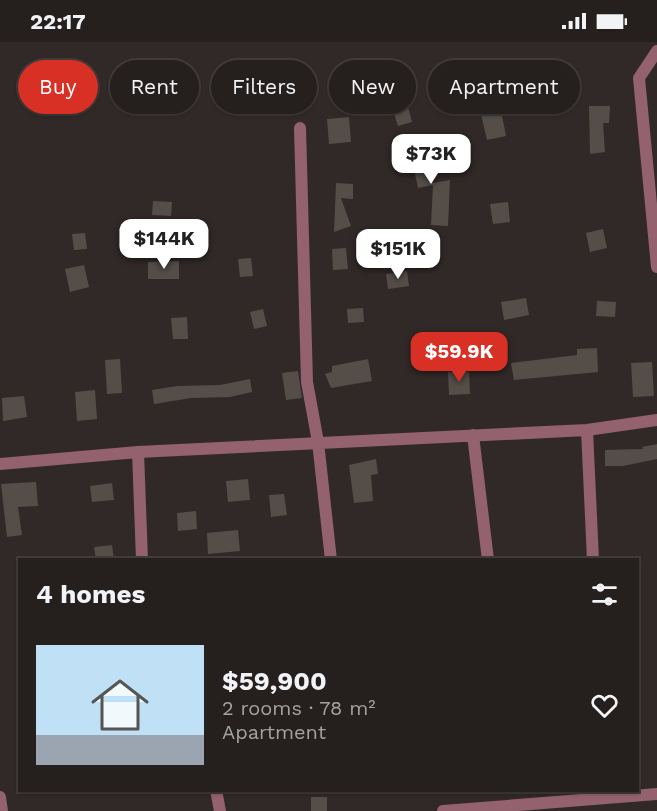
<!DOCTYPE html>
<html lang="en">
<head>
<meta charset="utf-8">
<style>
	:root { --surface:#251f1d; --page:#312c2a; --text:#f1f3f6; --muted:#a3a2a4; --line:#423d3b; --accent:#d93025 }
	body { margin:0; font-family:"Work Sans",sans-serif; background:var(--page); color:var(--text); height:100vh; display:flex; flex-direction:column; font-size:22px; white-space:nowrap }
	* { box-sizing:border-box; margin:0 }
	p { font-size:20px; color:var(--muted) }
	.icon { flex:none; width:33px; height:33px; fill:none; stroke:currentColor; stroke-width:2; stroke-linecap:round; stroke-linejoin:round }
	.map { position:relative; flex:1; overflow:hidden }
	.sheet { position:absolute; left:18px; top:516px; width:621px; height:234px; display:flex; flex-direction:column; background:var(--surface); border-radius:0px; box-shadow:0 2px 4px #0004,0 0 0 2px var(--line) }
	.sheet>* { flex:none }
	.banner { position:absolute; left:18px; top:18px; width:621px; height:54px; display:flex; gap:12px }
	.price { position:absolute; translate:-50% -51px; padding:0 14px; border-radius:12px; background:#fff; color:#222; font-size:20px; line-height:39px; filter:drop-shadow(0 2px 3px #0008) }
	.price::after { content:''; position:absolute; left:50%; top:36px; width:18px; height:14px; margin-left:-9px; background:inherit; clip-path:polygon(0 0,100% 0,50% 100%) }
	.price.on { background:var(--accent); color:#fff }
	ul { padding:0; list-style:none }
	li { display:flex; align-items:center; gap:18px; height:150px; padding:0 18px }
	li span { display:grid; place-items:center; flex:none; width:168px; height:120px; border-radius:0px; color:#555 }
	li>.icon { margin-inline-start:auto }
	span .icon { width:72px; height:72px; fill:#fffc; stroke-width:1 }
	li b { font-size:26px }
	h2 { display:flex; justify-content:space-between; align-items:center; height:72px; padding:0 18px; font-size:26px }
	.chip { padding:0 21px; border-radius:27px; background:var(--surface); box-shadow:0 2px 4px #0004,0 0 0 2px var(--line); font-size:21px; line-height:54px }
	.chip.on { background:var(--accent); color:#fff }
	.status { display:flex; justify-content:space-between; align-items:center; height:42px; padding:0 30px; background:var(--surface); direction:ltr }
	.status svg { height:16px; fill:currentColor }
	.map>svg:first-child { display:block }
	.building { fill:#544d48 }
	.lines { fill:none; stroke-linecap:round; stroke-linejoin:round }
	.street { stroke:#94616f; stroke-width:12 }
</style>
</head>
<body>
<div class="status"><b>22:17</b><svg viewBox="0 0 49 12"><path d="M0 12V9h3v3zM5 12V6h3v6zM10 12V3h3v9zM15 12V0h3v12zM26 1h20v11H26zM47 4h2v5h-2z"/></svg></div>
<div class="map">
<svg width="657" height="769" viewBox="0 0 657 769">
	<rect width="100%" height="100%" fill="#312927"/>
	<path class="building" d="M 494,32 L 506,94 L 487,98 L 481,72 L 487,71 L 487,33 Z
		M 589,64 L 610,64 L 609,81 L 603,81 L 605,110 L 590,112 Z
		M 408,65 L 412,80 L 398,84 L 393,69 Z
		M 349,75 L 351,100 L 329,102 L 327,77 Z
		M 425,100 L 433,141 L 450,138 L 448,184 L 431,183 L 433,143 L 418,146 L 409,104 Z
		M 336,141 L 353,142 L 353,157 L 341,156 L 351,184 L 334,190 Z
		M 153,159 L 172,160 L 171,174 L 152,173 Z
		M 508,160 L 510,180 L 493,182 L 490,162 Z
		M 603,187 L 607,206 L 590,210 L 586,191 Z
		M 85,191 L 87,207 L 74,208 L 72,192 Z
		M 346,206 L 348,227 L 333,228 L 332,207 Z
		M 251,216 L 253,234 L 240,235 L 238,217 Z
		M 179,219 L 179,237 L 148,237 L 148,220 Z
		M 84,223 L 89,245 L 70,250 L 65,227 Z
		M 407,229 L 409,244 L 388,247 L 386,232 Z
		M 526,256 L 529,273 L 504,278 L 501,260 Z
		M 597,259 L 616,260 L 615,275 L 596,274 Z
		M 363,266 L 364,280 L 348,281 L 347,267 Z
		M 263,267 L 267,284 L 254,287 L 250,270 Z
		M 187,275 L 188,297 L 173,297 L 171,276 Z
		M 597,306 L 598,330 L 514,338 L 511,321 L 577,313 L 577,307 Z
		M 120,317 L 122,351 L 107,352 L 105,318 Z
		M 368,317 L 372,339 L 331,346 L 325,332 L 332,330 L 332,324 Z
		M 652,320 L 654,354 L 633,355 L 631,321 Z
		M 298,329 L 302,356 L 286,358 L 282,331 Z
		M 448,330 L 469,330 L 470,352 L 449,353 Z
		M 250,337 L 252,350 L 230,355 L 191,356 L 154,362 L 152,348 L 177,344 L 220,343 Z
		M 95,348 L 97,377 L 77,379 L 75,350 Z
		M 24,354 L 27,375 L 3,379 L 2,356 Z
		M 657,402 L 657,417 L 623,424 L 605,424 L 605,408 L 643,407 L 642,405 Z
		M 376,417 L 378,432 L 371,433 L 373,459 L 354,461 L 349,423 Z
		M 248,437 L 250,458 L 228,460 L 226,439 Z
		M 36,440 L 38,464 L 18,465 L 22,493 L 7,495 L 1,442 Z
		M 112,441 L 114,458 L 92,460 L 90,444 Z
		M 284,452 L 287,473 L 271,475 L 269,453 Z
		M 196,469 L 197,487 L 178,489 L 177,471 Z
		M 238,488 L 240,509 L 208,512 L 207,491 Z
		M 112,503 L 114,518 L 96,518 L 94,505 Z
		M 311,755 L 327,755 L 327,769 L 311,769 Z"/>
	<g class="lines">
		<path class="street" d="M 657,9 L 639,36 L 657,225
			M 300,86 L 307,340 L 318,400 L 331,518
			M 587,388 L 593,518
			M 473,393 L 488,518
			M 138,410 L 142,518
			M 0,422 L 138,410 L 587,388 L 657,378
			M 216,748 L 220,769
			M 0,755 L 2,769
			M 443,769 L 657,752"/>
	</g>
</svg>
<b class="price" style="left:431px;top:143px">$73K</b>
<b class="price" style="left:164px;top:228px">$144K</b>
<b class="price" style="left:398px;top:238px">$151K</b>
<b class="price on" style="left:459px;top:341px">$59.9K</b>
<div class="banner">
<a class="chip on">Buy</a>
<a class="chip">Rent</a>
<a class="chip">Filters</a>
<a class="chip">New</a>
<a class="chip">Apartment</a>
</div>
<section class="sheet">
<h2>4 homes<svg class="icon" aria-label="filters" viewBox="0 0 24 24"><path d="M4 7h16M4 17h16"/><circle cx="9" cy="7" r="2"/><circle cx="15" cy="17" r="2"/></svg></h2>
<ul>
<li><span style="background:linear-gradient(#bfe0f5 75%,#9aa5b1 0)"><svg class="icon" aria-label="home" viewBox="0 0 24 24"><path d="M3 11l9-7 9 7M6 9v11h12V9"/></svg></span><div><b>$59,900</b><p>2 rooms · 78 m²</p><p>Apartment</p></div><svg class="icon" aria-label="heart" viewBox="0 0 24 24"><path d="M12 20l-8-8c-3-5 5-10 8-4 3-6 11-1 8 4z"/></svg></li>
</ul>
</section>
</div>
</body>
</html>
